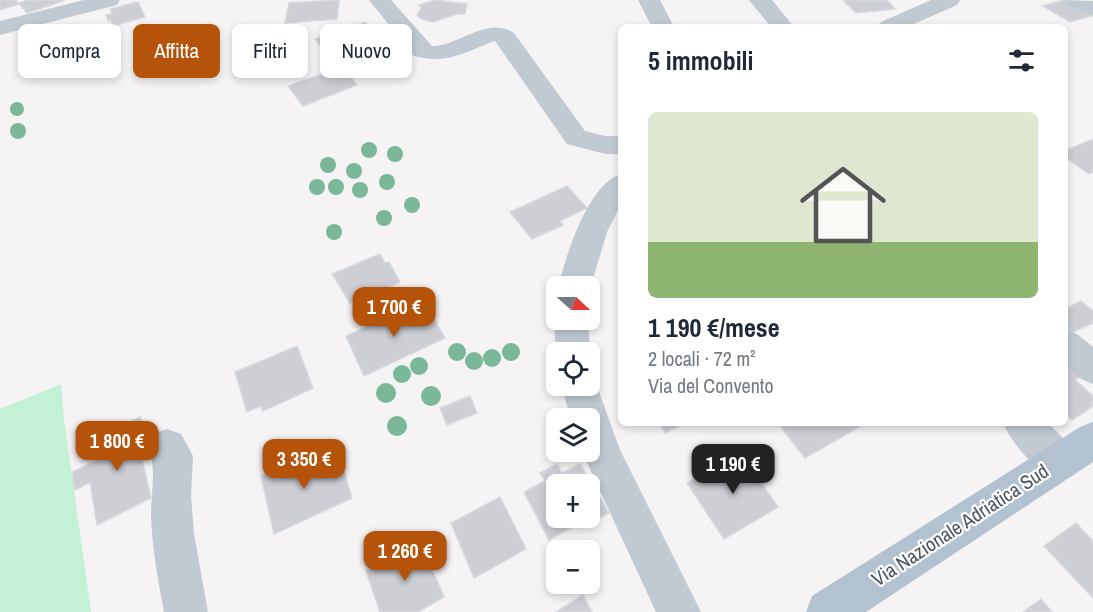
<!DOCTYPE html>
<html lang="it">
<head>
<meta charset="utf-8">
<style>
	:root { --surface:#fff; --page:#f2f2f3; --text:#1f2937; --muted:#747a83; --accent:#b45309 }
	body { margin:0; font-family:"Archivo Narrow",sans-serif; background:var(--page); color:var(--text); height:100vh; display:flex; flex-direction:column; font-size:22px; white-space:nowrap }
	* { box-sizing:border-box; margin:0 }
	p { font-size:20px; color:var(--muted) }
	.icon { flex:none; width:33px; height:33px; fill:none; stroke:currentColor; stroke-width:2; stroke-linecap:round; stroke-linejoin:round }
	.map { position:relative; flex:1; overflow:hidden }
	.side { position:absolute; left:618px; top:24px; width:450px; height:402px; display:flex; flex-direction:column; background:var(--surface); border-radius:9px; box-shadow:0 3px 9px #0003 }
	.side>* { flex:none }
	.banner { position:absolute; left:18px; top:24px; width:510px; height:54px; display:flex; gap:12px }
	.needle { width:39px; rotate:111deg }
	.controls { position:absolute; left:546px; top:276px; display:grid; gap:12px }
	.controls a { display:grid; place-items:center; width:54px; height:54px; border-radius:9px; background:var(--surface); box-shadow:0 3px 9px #0003; font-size:30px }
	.price { position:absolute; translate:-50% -51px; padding:0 14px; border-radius:12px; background:var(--accent); color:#fff; font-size:20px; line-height:39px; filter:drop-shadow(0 2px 3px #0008) }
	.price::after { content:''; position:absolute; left:50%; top:36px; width:18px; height:14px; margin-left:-9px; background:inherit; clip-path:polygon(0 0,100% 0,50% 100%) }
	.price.on { background:#222; color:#fff }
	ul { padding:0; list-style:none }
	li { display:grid; align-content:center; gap:12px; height:318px; padding:0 30px }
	li span { display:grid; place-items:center; height:186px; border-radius:9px; color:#555 }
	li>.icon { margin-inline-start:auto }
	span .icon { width:108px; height:108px; fill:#fffc; stroke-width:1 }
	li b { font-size:26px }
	h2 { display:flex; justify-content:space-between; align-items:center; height:72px; padding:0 30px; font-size:26px }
	.pill { padding:0 21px; border-radius:9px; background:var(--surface); box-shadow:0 3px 9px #0003; font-size:21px; line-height:54px }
	.pill.on { background:var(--accent); color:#fff }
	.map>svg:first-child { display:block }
	.green { fill:#c3f1d5 }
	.building { fill:#cdcfd5; stroke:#d7d9de; stroke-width:1.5; fill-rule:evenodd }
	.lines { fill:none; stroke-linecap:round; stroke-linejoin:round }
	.minor { fill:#c1cad2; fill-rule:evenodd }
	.major { fill:#b3c2d1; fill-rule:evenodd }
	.tree { fill:#7bb799 }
	.labels { text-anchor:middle; stroke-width:4.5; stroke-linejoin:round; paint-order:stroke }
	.near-street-label { font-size:20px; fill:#4a5661; stroke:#fff }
</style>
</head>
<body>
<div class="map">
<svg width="1093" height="612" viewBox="0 0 1093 612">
	<rect width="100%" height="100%" fill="#f5f3f3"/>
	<path class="green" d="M 61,384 L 64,419 L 91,612 L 0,612 L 0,409 Z"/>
	<path class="building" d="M 0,0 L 16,0 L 18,4 L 0,10 Z
		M 28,0 L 65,0 L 27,13 L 19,3 Z
		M 339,0 L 337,19 L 285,23 L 289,3 Z
		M 435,0 L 467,4 L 465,14 L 457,14 L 433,22 L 421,19 L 417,15 L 421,8 L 419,5 Z
		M 843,0 L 887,0 L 895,9 L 856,13 Z
		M 1064,0 L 1091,16 L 1070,22 L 1043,6 Z
		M 138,2 L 145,17 L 113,26 L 111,20 L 108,21 L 106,15 L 112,14 L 110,9 Z
		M 365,22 L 379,38 L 328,56 L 315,39 Z
		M 342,67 L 357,85 L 303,106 L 288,86 Z
		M 1093,139 L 1093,172 L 1089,174 L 1065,157 L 1065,151 Z
		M 567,186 L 587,208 L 560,221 L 563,225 L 532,239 L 510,212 Z
		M 380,254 L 385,263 L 389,262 L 400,282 L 350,303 L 332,274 Z
		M 1081,301 L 1093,311 L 1093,323 L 1069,334 L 1065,331 L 1065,304 L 1069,307 Z
		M 424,302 L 445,338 L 364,376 L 346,336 Z
		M 297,346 L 313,388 L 263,411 L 261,406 L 247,412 L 235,372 Z
		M 1065,351 L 1089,371 L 1075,380 L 1093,396 L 1093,406 L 1072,420 L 1065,414 Z
		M 470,396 L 477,413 L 447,425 L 440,408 Z
		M 140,417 L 148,446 L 140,450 L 151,498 L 97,525 L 90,482 L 75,490 L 72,472 L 96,461 L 93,439 Z
		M 659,423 L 685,423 L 665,433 Z
		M 778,423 L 866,423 L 805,458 Z
		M 322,449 L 326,464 L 340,458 L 352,498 L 274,534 L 261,476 Z
		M 743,451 L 761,475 L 757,477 L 778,507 L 724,539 L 687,483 Z
		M 557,464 L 562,473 L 580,464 L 609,513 L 582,528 L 580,523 L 549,540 L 524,492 L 545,481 L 540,473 ZM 556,484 L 590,484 L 590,518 L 556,518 Z
		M 500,497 L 526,549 L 474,578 L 451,523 Z
		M 1076,523 L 1093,541 L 1093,598 L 1044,546 Z
		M 420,542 L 444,597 L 418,612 L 380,612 L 366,571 Z
		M 583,595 L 592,612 L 556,612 Z
		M 1041,599 L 1052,612 L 1023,612 Z"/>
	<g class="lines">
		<path class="minor" d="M 84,0 L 120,0 L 117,5 L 0,35 L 0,21 Z
			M 369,0 L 391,0 L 432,46 C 459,46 488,15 514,33 L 585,131 L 605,136 L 621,136 L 621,154 L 605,154 L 567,144 L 495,41 C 464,52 448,65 414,56 Z
			M 638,0 L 660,0 L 674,27 L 652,27 Z
			M 749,0 L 772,0 L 794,27 L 771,27 Z
			M 931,0 L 960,0 L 957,5 L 907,27 L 878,27 L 881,22 Z
			M 1064,0 L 1093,1 L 1093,16 L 1067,5 Z
			M 621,174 L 621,204 L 607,232 L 590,289 L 590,286 L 559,286 C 565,256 589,183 621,174 Z
			M 556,315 L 556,320 L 588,320 L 590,352 L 590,354 L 556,354 L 554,320 Z
			M 1065,329 L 1077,334 L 1093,347 L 1093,384 L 1081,379 L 1065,365 Z
			M 590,374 L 597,386 L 620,450 L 701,612 L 656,612 L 582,452 L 590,452 L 590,418 L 571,418 L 561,386 L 590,386 Z
			M 1003,423 L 1048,423 L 1074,449 L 1079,462 L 1074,475 L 1060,481 C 1037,472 1013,446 1003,423 Z
			M 167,429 L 181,434 L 193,456 L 191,495 L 194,534 L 208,612 L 164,612 C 158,580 152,548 151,515 C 151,492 157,468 148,447 L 153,434 Z"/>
		<path class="major" d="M 1093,422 L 1093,462 L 866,612 L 806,612 L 812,596 L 1080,427 Z"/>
	</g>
	<g class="tree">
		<circle cx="17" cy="109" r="7"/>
		<circle cx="18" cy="131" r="8"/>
		<circle cx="369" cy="150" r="8"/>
		<circle cx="395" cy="154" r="8"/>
		<circle cx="328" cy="165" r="8"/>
		<circle cx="354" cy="171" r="8"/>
		<circle cx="387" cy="182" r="8"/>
		<circle cx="317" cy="187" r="8"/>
		<circle cx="336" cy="187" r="8"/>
		<circle cx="360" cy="190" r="8"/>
		<circle cx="412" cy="205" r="8"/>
		<circle cx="384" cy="218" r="8"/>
		<circle cx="334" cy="232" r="8"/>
		<circle cx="457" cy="352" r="9"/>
		<circle cx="511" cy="352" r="9"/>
		<circle cx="492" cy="358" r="9"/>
		<circle cx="474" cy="361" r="9"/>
		<circle cx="419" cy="366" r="9"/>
		<circle cx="402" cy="374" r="9"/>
		<circle cx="386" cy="393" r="10"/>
		<circle cx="431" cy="396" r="10"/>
		<circle cx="397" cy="426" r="10"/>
	</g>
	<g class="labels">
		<g class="near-street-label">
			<text transform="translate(960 525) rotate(-33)" y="7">Via Nazionale Adriatica Sud</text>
		</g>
	</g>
</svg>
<div class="controls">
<a><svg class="needle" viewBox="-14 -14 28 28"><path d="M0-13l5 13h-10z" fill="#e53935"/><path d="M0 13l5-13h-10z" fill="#747a83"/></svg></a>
<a><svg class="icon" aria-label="locate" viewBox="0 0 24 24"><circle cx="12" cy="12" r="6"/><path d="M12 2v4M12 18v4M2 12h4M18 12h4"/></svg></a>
<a><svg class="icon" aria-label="layers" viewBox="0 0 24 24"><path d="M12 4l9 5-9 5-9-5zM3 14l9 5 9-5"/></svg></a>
<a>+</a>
<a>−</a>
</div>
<b class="price" style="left:394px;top:338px">1 700 €</b>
<b class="price" style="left:117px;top:472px">1 800 €</b>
<b class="price" style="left:304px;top:490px">3 350 €</b>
<b class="price on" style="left:733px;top:495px">1 190 €</b>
<b class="price" style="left:405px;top:582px">1 260 €</b>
<div class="banner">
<a class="pill">Compra</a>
<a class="pill on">Affitta</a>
<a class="pill">Filtri</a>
<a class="pill">Nuovo</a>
</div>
<section class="side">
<h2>5 immobili<svg class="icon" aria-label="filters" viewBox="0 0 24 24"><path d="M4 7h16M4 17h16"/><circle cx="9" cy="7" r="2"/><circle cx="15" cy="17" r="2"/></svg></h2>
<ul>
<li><span style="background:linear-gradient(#dfe7d0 70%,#8fb573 0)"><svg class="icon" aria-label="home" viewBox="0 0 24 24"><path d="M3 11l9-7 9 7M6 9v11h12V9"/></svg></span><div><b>1 190 €/mese</b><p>2 locali · 72 m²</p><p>Via del Convento</p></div></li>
</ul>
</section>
</div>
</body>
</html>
